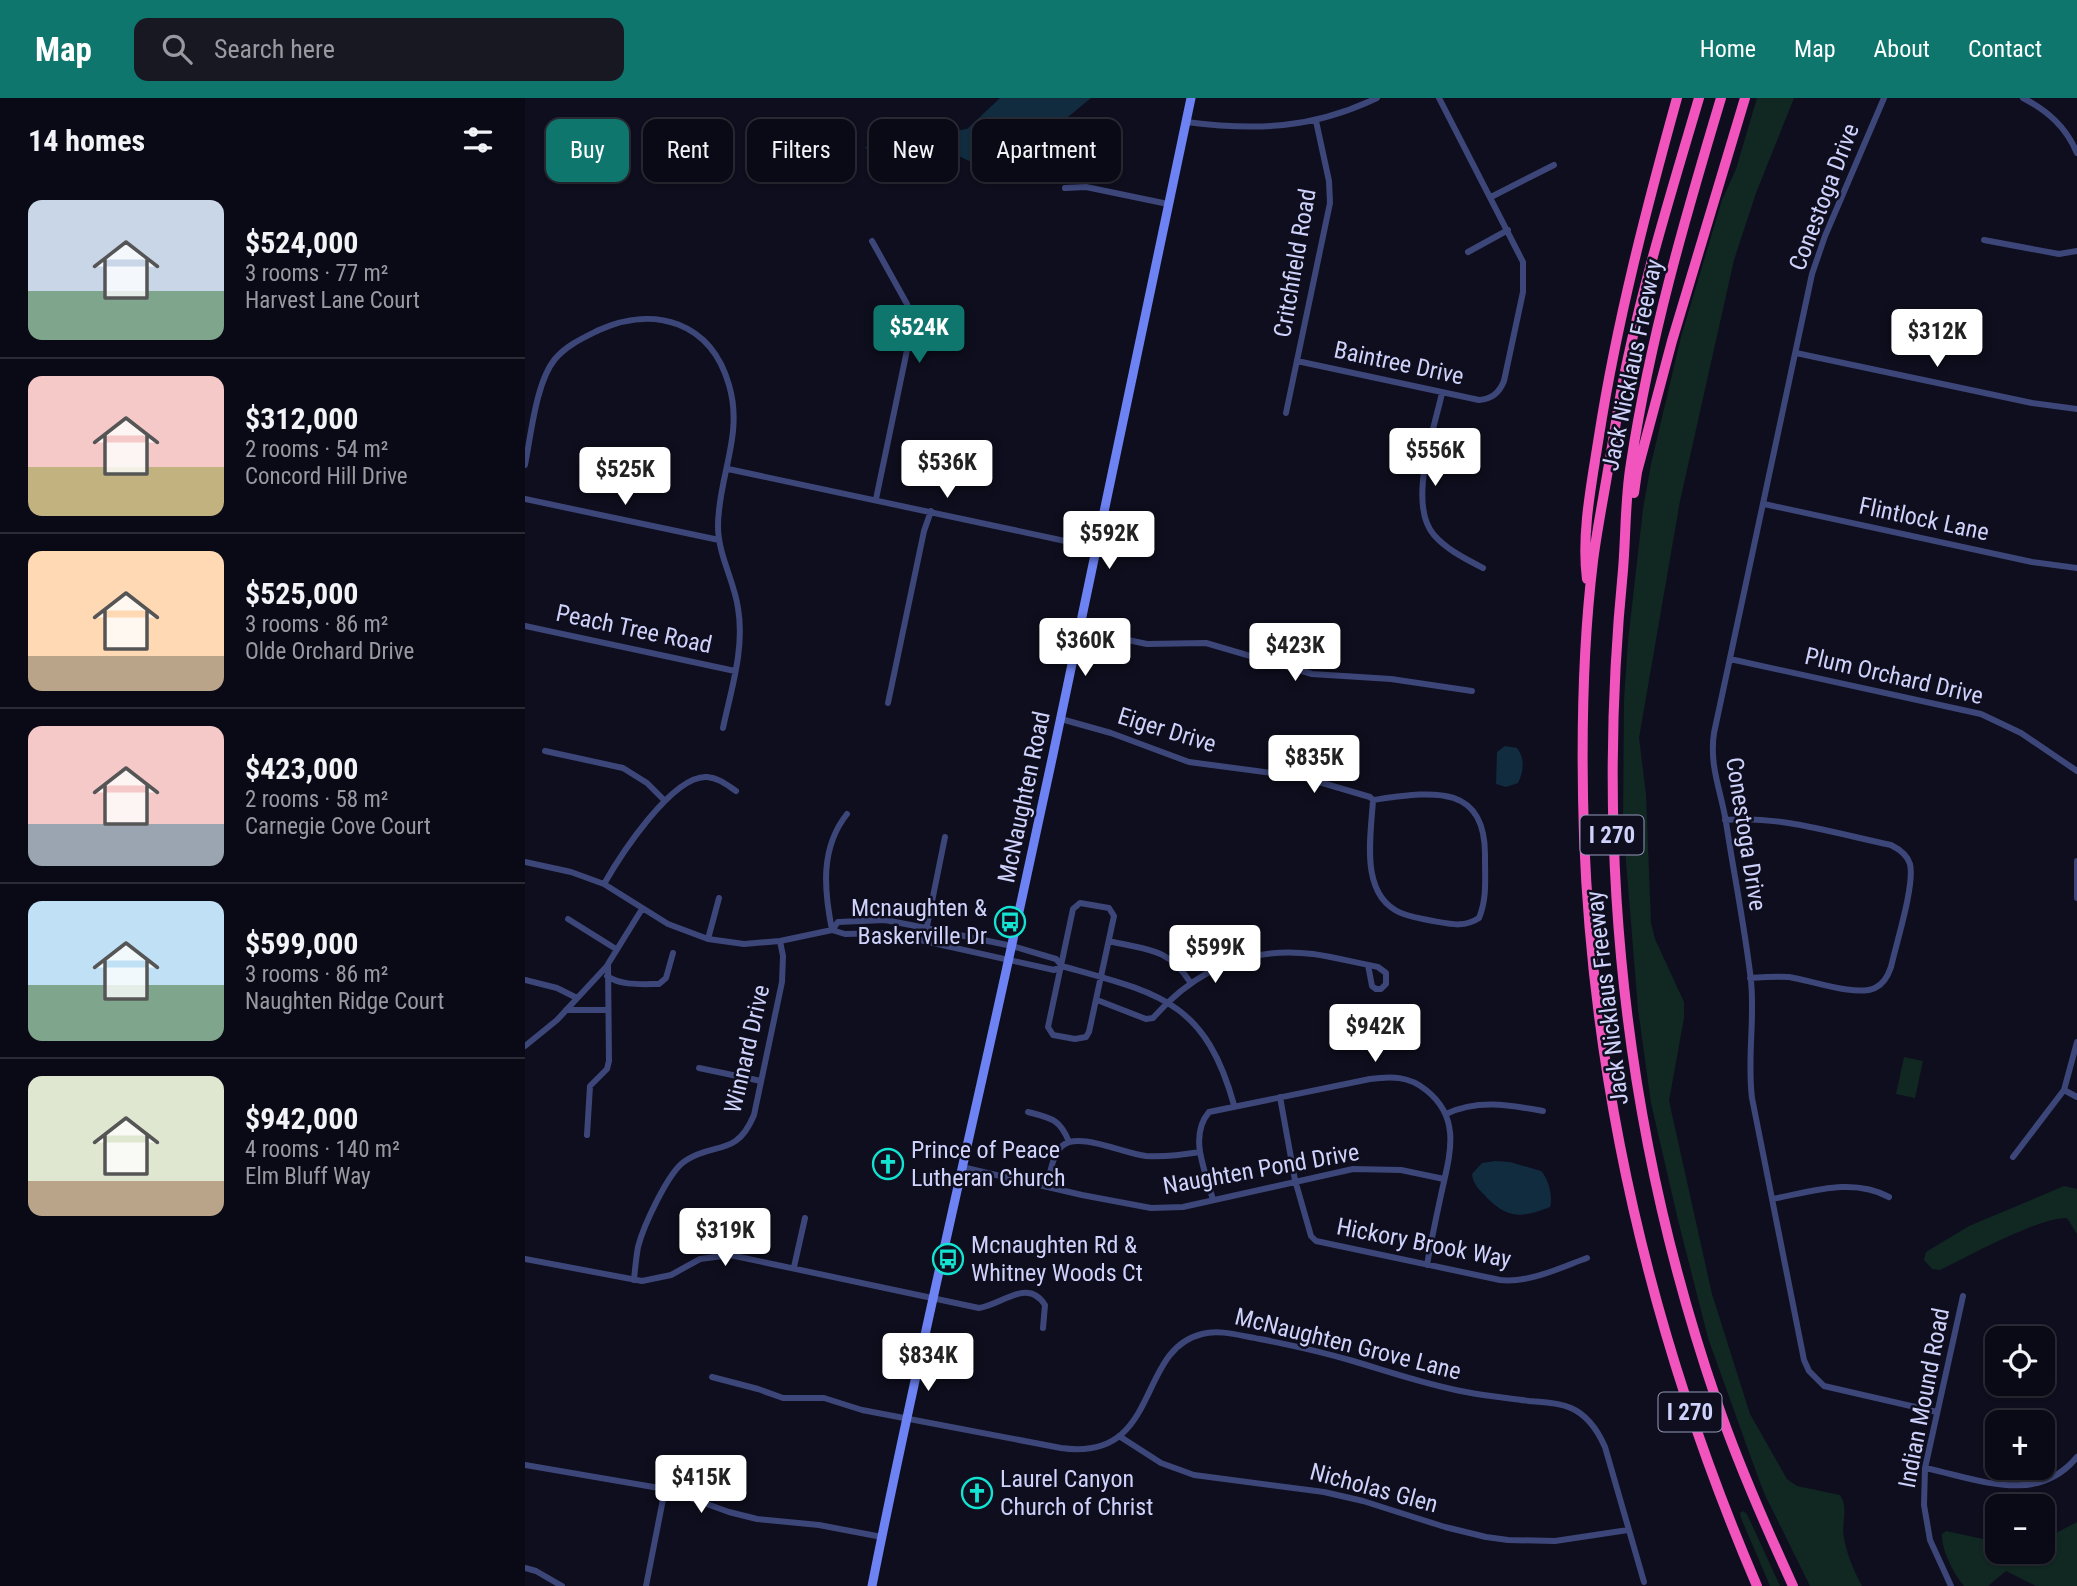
<!DOCTYPE html>
<html lang="en">
<head>
<meta charset="utf-8">
<style>
	:root { --surface:#0a0a16; --page:#181823; --text:#f1f3f6; --muted:#999aa1; --line:#2a2b35; --accent:#0f766e }
	body { margin:0; font-family:"Roboto Condensed",sans-serif; background:var(--page); color:var(--text); height:100vh; display:flex; flex-direction:column; font-size:26px; white-space:nowrap }
	* { box-sizing:border-box; margin:0 }
	p { font-size:23px; color:var(--muted) }
	.icon { flex:none; width:38px; height:38px; fill:none; stroke:currentColor; stroke-width:2; stroke-linecap:round; stroke-linejoin:round }
	.map { position:relative; flex:1; overflow:hidden }
	.sheet { display:flex; flex-direction:column; background:var(--surface); width:525px }
	.sheet>* { flex:none }
	.hud { position:absolute; left:21px; top:21px; width:665px; height:63px; display:flex; gap:14px }
	.tools { position:absolute; left:1460px; top:1228px; display:grid; gap:14px }
	.tools a { display:grid; place-items:center; width:70px; height:70px; border-radius:14px; background:var(--surface); box-shadow:0 2px 5px #0004,0 0 0 2px var(--line); font-size:35px }
	.price { position:absolute; translate:-50% -60px; padding:0 16px; border-radius:7px; background:#fff; color:#222; font-size:23px; line-height:46px; filter:drop-shadow(0 2px 4px #0008) }
	.price::after { content:''; position:absolute; left:50%; top:42px; width:21px; height:16px; margin-left:-10px; background:inherit; clip-path:polygon(0 0,100% 0,50% 100%) }
	.price.selected { background:var(--accent); color:#fff }
	ul { padding:0; list-style:none }
	li { display:flex; align-items:center; gap:21px; height:175px; padding:0 28px }
	li+li { border-top:2px solid var(--line) }
	li span { display:grid; place-items:center; flex:none; width:196px; height:140px; border-radius:14px; color:#555 }
	li>.icon { margin-inline-start:auto }
	span .icon { width:84px; height:84px; fill:#fffc; stroke-width:1 }
	li b { font-size:30px }
	h2 { display:flex; justify-content:space-between; align-items:center; height:84px; padding:0 28px; font-size:30px }
	.chip { padding:0 24px; border-radius:14px; background:var(--surface); box-shadow:0 2px 5px #0004,0 0 0 2px var(--line); font-size:24px; line-height:63px }
	.chip.selected { background:var(--accent); color:#fff }
	header { display:flex; align-items:center; gap:42px; box-sizing:border-box; height:98px; padding:0 35px; background:var(--accent); color:#fff }
	header strong { font-size:33px }
	nav { display:flex; gap:38px; margin-inline-start:auto; font-size:24px }
	.search { width:490px; height:63px; background:var(--page); display:flex; align-items:center; gap:18px; box-sizing:border-box; padding:0 24px; border-radius:14px; color:var(--muted); font-size:26px }
	main { display:flex; flex:1; min-height:0 }
	.map>svg:first-child { display:block }
	.green { fill:#112722 }
	.water { fill:#112c3f }
	.lines { fill:none; stroke-linecap:round; stroke-linejoin:round }
	.street { stroke:#3d4679; stroke-width:6 }
	.secondary { stroke:#6e83f3; stroke-width:9 }
	.highway { stroke:#f154bd; stroke-width:10 }
	.labels { text-anchor:middle; stroke-width:5; stroke-linejoin:round; paint-order:stroke }
	.shield { fill:#0e0e1e; stroke:#9597b9; stroke-width:2 }
	.shield-label { font-size:23px; font-weight:bold; fill:#cfd2fb }
	.street-label { font-size:24px; fill:#cfd2fb; stroke:#0e0e1e }
	.poi-label { font-size:24px; fill:#cfd2fb; stroke:#0e0e1e; text-anchor:start }
</style>
</head>
<body>
<header>
<strong>Map</strong>
<div class="search"><svg class="icon" aria-label="search" viewBox="0 0 24 24"><circle cx="10" cy="10" r="6"/><path d="M15 15l6 6"/></svg>Search here</div>
<nav><a>Home</a><a>Map</a><a>About</a><a>Contact</a></nav>
</header>
<main>
<section class="sheet">
<h2>14 homes<svg class="icon" aria-label="filters" viewBox="0 0 24 24"><path d="M4 7h16M4 17h16"/><circle cx="9" cy="7" r="2"/><circle cx="15" cy="17" r="2"/></svg></h2>
<ul>
<li><span style="background:linear-gradient(#c9d6e8 65%,#7fa58c 0)"><svg class="icon" aria-label="home" viewBox="0 0 24 24"><path d="M3 11l9-7 9 7M6 9v11h12V9"/></svg></span><div><b>$524,000</b><p>3 rooms · 77 m²</p><p>Harvest Lane Court</p></div></li>
<li><span style="background:linear-gradient(#f6c9c9 65%,#c2b280 0)"><svg class="icon" aria-label="home" viewBox="0 0 24 24"><path d="M3 11l9-7 9 7M6 9v11h12V9"/></svg></span><div><b>$312,000</b><p>2 rooms · 54 m²</p><p>Concord Hill Drive</p></div></li>
<li><span style="background:linear-gradient(#ffd9b3 75%,#b9a48a 0)"><svg class="icon" aria-label="home" viewBox="0 0 24 24"><path d="M3 11l9-7 9 7M6 9v11h12V9"/></svg></span><div><b>$525,000</b><p>3 rooms · 86 m²</p><p>Olde Orchard Drive</p></div></li>
<li><span style="background:linear-gradient(#f6c9c9 70%,#9aa5b1 0)"><svg class="icon" aria-label="home" viewBox="0 0 24 24"><path d="M3 11l9-7 9 7M6 9v11h12V9"/></svg></span><div><b>$423,000</b><p>2 rooms · 58 m²</p><p>Carnegie Cove Court</p></div></li>
<li><span style="background:linear-gradient(#bfe0f5 60%,#7fa58c 0)"><svg class="icon" aria-label="home" viewBox="0 0 24 24"><path d="M3 11l9-7 9 7M6 9v11h12V9"/></svg></span><div><b>$599,000</b><p>3 rooms · 86 m²</p><p>Naughten Ridge Court</p></div></li>
<li><span style="background:linear-gradient(#dfe7d0 75%,#b9a48a 0)"><svg class="icon" aria-label="home" viewBox="0 0 24 24"><path d="M3 11l9-7 9 7M6 9v11h12V9"/></svg></span><div><b>$942,000</b><p>4 rooms · 140 m²</p><p>Elm Bluff Way</p></div></li>
</ul>
</section>
<div class="map">
<svg width="1552" height="1488" viewBox="0 0 1552 1488">
	<rect width="100%" height="100%" fill="#0e0e1e"/>
	<path class="green" d="M 1232,0 L 1269,0 L 1231,95 L 1209,162 L 1155,403 L 1114,640 L 1121,696 L 1126,825 L 1130,841 L 1159,904 L 1159,920 L 1144,1003 L 1187,1196 L 1225,1316 L 1262,1381 L 1272,1388 L 1315,1397 C 1324,1409 1316,1426 1319,1440 C 1322,1457 1329,1473 1337,1488 L 1285,1488 L 1239,1395 L 1225,1357 L 1183,1240 L 1153,1122 L 1126,1005 L 1113,911 L 1098,726 L 1099,602 L 1103,543 L 1118,411 L 1126,366 L 1156,239 L 1197,102 L 1211,71 Z
		M 1379,959 L 1398,963 L 1390,1000 L 1371,996 Z
		M 1539,1088 L 1552,1091 L 1552,1136 L 1542,1120 C 1512,1120 1444,1158 1415,1172 L 1407,1171 L 1399,1162 L 1401,1154 L 1444,1128 Z
		M 1218,1413 L 1222,1416 L 1255,1488 L 1245,1488 L 1216,1420 L 1215,1415 Z
		M 1552,1424 L 1552,1488 L 1511,1488 L 1481,1473 L 1463,1488 L 1439,1488 C 1429,1476 1416,1452 1417,1436 L 1421,1433 L 1472,1444 L 1472,1454 L 1517,1454 L 1517,1438 L 1531,1435 Z"/>
	<path class="water" d="M 475,0 L 566,0 L 532,28 L 453,67 L 429,56 L 417,66 L 418,74 L 410,74 L 406,65 L 390,57 L 365,64 L 351,60 L 340,49 L 353,47 L 356,33 L 388,39 L 442,31 Z
		M 980,648 L 992,650 C 1000,660 999,673 993,685 L 981,689 L 971,686 L 972,654 Z
		M 970,1063 L 985,1064 L 1016,1073 C 1024,1081 1028,1100 1025,1109 C 998,1120 983,1121 962,1100 C 955,1092 948,1087 947,1076 L 957,1065 Z"/>
	<g class="lines">
		<path class="street" d="M 1359,0 L 1300,138 L 1287,176 L 1189,635 C 1184,668 1196,693 1201,724 C 1209,777 1220,830 1226,883 C 1230,922 1222,961 1227,1000 L 1279,1262 L 1284,1273 L 1299,1288 L 1412,1314
			M 1498,0 C 1523,13 1541,29 1552,55
			M 661,24 C 731,33 787,31 852,0
			M 540,90 L 561,89 L 643,106
			M 966,99 L 1029,67
			M 1459,142 L 1534,156 L 1552,153
			M 347,143 L 382,206 L 386,217 L 386,233 L 351,401
			M 943,154 L 983,132
			M 1271,255 L 1507,305 L 1552,311
			M 772,263 L 954,302 C 967,301 974,295 979,283 L 998,194 L 998,164 L 914,0
			M 917,295 C 909,332 882,406 909,437 C 922,452 941,461 958,470
			M 761,315 L 805,105 L 804,83 L 791,23
			M 0,367 C 6,337 11,284 30,261 C 42,247 58,240 74,232 C 130,207 186,224 204,287 C 219,337 193,379 193,428 C 193,457 209,482 213,510 C 220,550 206,592 198,630
			M 203,371 L 573,450
			M 0,401 L 194,442
			M 1239,406 L 1507,464 L 1552,470
			M 0,528 L 210,573
			M 555,532 L 622,546 L 681,545 L 787,576 L 866,581 L 947,593
			M 1205,561 L 1456,616 L 1496,635 L 1552,673
			M 363,605 L 399,433 L 406,413
			M 536,621 L 586,635 L 664,664 L 777,679 L 845,699 L 848,702 C 905,694 962,683 960,761 C 960,781 962,801 954,820 C 939,830 925,826 908,823 C 897,821 886,819 876,815 C 834,797 846,738 848,702
			M 20,653 L 98,670 L 122,685 L 140,703
			M 1200,722 C 1255,717 1312,736 1366,747 C 1374,751 1382,756 1385,766 C 1390,787 1371,846 1366,869 C 1363,878 1359,886 1350,890 C 1331,899 1285,882 1264,879 C 1251,878 1238,879 1225,880
			M 1552,763 L 1552,800
			M 0,764 L 46,774 L 79,786 L 143,826 L 183,841 L 219,846 L 255,843 L 307,832 L 320,836 L 363,835 L 529,872 L 537,868 C 633,895 680,902 709,1007
			M 79,786 C 95,758 147,677 182,679 C 194,680 202,687 211,693
			M 555,805 L 584,810 L 589,818 L 564,934 L 561,939 L 550,941 L 528,937 L 523,929 L 548,811 Z
			M 43,821 L 91,851
			M 307,832 L 313,824 L 360,822 L 401,830 L 487,848 L 531,861 L 537,868
			M 307,832 C 299,792 295,750 322,716
			M 183,841 L 194,800
			M 399,843 L 420,739
			M 584,843 C 621,852 643,849 665,884
			M 82,878 C 96,888 117,886 134,886 L 141,880 L 148,855
			M 0,882 L 32,890 L 52,900
			M 572,902 L 621,921 L 628,920 C 670,872 723,848 788,856 C 810,859 831,865 853,869 L 861,875 L 861,886 L 856,891 L 851,891 L 847,888 L 843,867
			M 41,912 L 82,912
			M 0,948 L 32,922 L 82,868
			M 174,970 L 236,983
			M 1539,992 L 1552,999
			M 755,999 L 770,1082 L 786,1138 L 791,1143 L 975,1182 C 1005,1185 1034,1170 1062,1160
			M 503,1014 C 526,1020 535,1021 544,1044
			M 921,1016 C 953,1001 984,1007 1018,1013
			M 62,1037 L 65,988 L 82,971 L 84,963 L 83,866 L 117,811
			M 1488,1059 L 1539,992 L 1552,944
			M 437,1069 L 557,1097 L 626,1110 L 658,1109 L 828,1071 L 876,1072 L 919,1081
			M 522,1089 C 525,1076 527,1058 537,1048 C 553,1033 599,1056 621,1058 C 639,1059 657,1057 675,1054
			M 1247,1101 C 1286,1094 1327,1079 1364,1099
			M 688,1102 C 681,1074 663,1039 684,1014 L 845,981 C 866,978 884,978 901,992 C 938,1021 924,1059 916,1097 C 911,1120 906,1144 902,1167
			M 0,1161 L 117,1183 L 146,1177 L 175,1161 L 205,1157 L 454,1210 C 477,1207 503,1179 520,1207 L 518,1230
			M 269,1169 L 280,1120
			M 109,1182 C 110,1171 111,1160 113,1149 C 118,1129 143,1074 160,1063 C 190,1043 211,1060 229,1017 L 257,884 L 258,858 L 255,843
			M 187,1279 L 233,1291 L 258,1300 L 299,1300 L 337,1312 L 536,1350 C 637,1364 610,1252 677,1236 C 695,1231 716,1238 735,1241 C 766,1247 797,1254 828,1263 C 865,1274 902,1287 941,1294 C 962,1298 983,1300 1004,1303 C 1017,1304 1033,1304 1046,1310 C 1062,1317 1073,1333 1080,1349 L 1119,1484
			M 594,1338 L 636,1365 L 669,1377 L 799,1394 L 838,1403 L 920,1429 L 961,1439 L 983,1442 L 1030,1443 L 1103,1432
			M 0,1367 L 140,1391 L 204,1414 L 232,1421 L 294,1427 L 357,1439
			M 1400,1370 C 1453,1381 1512,1408 1552,1359
			M 0,1470 L 11,1473 L 37,1488
			M 121,1488 L 140,1391
			M 1426,1488 L 1405,1442 L 1399,1407 L 1400,1370 L 1438,1198"/>
		<path class="secondary" d="M 347,1488 C 391,1265 444,1045 492,823 C 552,549 608,274 666,0"/>
		<path class="highway" d="M 1174,0 C 1146,95 1116,191 1097,289 C 1092,316 1088,344 1083,372 C 1078,402 1072,432 1068,463 C 1057,554 1056,646 1059,738 C 1069,999 1129,1248 1232,1488
			M 1196,0 C 1160,120 1125,240 1106,365 C 1100,400 1101,436 1098,472 C 1070,754 1099,1034 1192,1304 C 1213,1366 1240,1427 1268,1488
			M 1109,395 L 1112,374 L 1147,243 L 1220,0
			M 1062,481 C 1056,436 1067,383 1074,338 C 1092,223 1121,112 1152,0"/>
	</g>
	<defs>
		<g id="bus-ring" transform="scale(1.575)"><circle r="9.5" fill="#0e0e1e" stroke="#13e3d1" stroke-width="1.5"/><path d="M-5-6H5V4H4V6H2V4H-2V6H-4V4H-5ZM-3.5-4V0h7V-4ZM-3.5 1.2v1.5H-2V1.2ZM2 1.2v1.5H3.5V1.2Z" fill="#13e3d1"/></g>
		<g id="church-ring" transform="scale(1.575)"><circle r="9.5" fill="#0e0e1e" stroke="#13e3d1" stroke-width="1.5"/><path d="M-1.2-6h2.4v3.5h3.3v2.4h-3.3V6h-2.4V-.1h-3.3v-2.4h3.3Z" fill="#13e3d1"/></g>
	</defs>
	<g fill-rule="evenodd">
		<use href="#bus-ring" x="485" y="824"/>
		<use href="#church-ring" x="363" y="1066"/>
		<use href="#bus-ring" x="423" y="1161"/>
		<use href="#church-ring" x="452" y="1395"/>
	</g>
	<g class="labels">
		<g class="shield">
			<rect x="1055.5" y="717.5" width="63" height="39" rx="5"/>
			<rect x="1133.5" y="1294.5" width="63" height="39" rx="5"/>
		</g>
		<g class="shield-label">
			<text x="1087" y="745">I 270</text>
			<text x="1165" y="1322">I 270</text>
		</g>
		<g class="street-label">
			<text transform="translate(1299 99) rotate(-69)" y="8">Conestoga Drive</text>
			<text transform="translate(770 165) rotate(-80)" y="8">Critchfield Road</text>
			<text transform="translate(874 265) rotate(12)" y="8">Baintree Drive</text>
			<text transform="translate(1107 267) rotate(-78)" y="8">Jack Nicklaus Freeway</text>
			<text transform="translate(1399 421) rotate(12)" y="8">Flintlock Lane</text>
			<text transform="translate(109 531) rotate(12)" y="8">Peach Tree Road</text>
			<text transform="translate(1369 578) rotate(13)" y="8">Plum Orchard Drive</text>
			<text transform="translate(642 632) rotate(17)" y="8">Eiger Drive</text>
			<text transform="translate(499 699) rotate(-78)" y="8">McNaughten Road</text>
			<text transform="translate(1221 736) rotate(81)" y="8">Conestoga Drive</text>
			<text transform="translate(1082 900) rotate(-97)" y="8">Jack Nicklaus Freeway</text>
			<text transform="translate(222 951) rotate(-77)" y="8">Winnard Drive</text>
			<text transform="translate(736 1071) rotate(-10)" y="8">Naughten Pond Drive</text>
			<text transform="translate(899 1145) rotate(11)" y="8">Hickory Brook Way</text>
			<text transform="translate(823 1246) rotate(14)" y="8">McNaughten Grove Lane</text>
			<text transform="translate(1399 1300) rotate(-79)" y="8">Indian Mound Road</text>
			<text transform="translate(849 1390) rotate(15)" y="8">Nicholas Glen</text>
		</g>
		<g class="poi-label">
			<text x="462" y="818" text-anchor="end">Mcnaughten &amp;<tspan x="462" dy="28">Baskerville Dr</tspan></text>
			<text x="386" y="1060">Prince of Peace<tspan x="386" dy="28">Lutheran Church</tspan></text>
			<text x="446" y="1155">Mcnaughten Rd &amp;<tspan x="446" dy="28">Whitney Woods Ct</tspan></text>
			<text x="475" y="1389">Laurel Canyon<tspan x="475" dy="28">Church of Christ</tspan></text>
		</g>
	</g>
</svg>
<div class="tools">
<a><svg class="icon" aria-label="locate" viewBox="0 0 24 24"><circle cx="12" cy="12" r="6"/><path d="M12 2v4M12 18v4M2 12h4M18 12h4"/></svg></a>
<a>+</a>
<a>−</a>
</div>
<b class="price selected" style="left:394px;top:267px">$524K</b>
<b class="price" style="left:1412px;top:271px">$312K</b>
<b class="price" style="left:910px;top:390px">$556K</b>
<b class="price" style="left:422px;top:402px">$536K</b>
<b class="price" style="left:100px;top:409px">$525K</b>
<b class="price" style="left:584px;top:473px">$592K</b>
<b class="price" style="left:560px;top:580px">$360K</b>
<b class="price" style="left:770px;top:585px">$423K</b>
<b class="price" style="left:789px;top:697px">$835K</b>
<b class="price" style="left:690px;top:887px">$599K</b>
<b class="price" style="left:850px;top:966px">$942K</b>
<b class="price" style="left:200px;top:1170px">$319K</b>
<b class="price" style="left:403px;top:1295px">$834K</b>
<b class="price" style="left:176px;top:1417px">$415K</b>
<div class="hud">
<a class="chip selected">Buy</a>
<a class="chip">Rent</a>
<a class="chip">Filters</a>
<a class="chip">New</a>
<a class="chip">Apartment</a>
</div>
</div>
</main>
</body>
</html>
